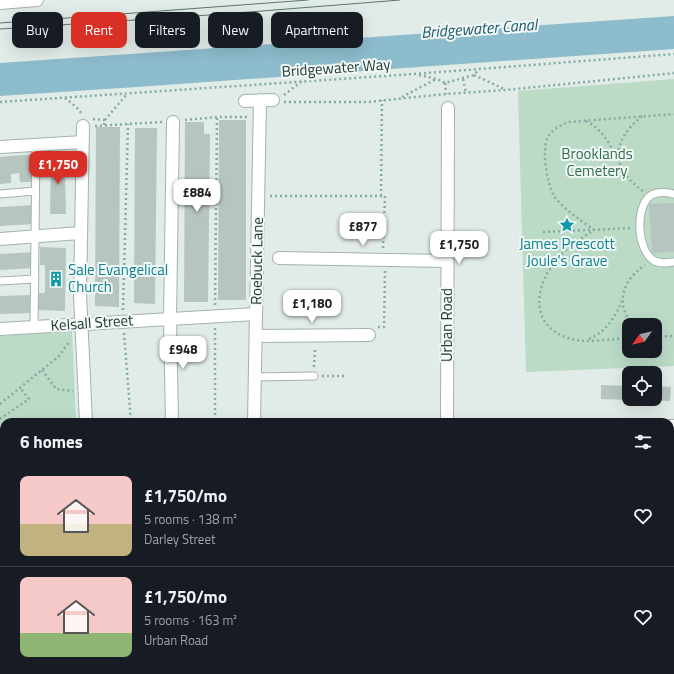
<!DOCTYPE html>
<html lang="en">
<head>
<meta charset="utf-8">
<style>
	:root { --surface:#171b24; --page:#20242c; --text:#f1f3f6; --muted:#9ea1a6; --line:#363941; --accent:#d93025 }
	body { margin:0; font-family:"Titillium Web",sans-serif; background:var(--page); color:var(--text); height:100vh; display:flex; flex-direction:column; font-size:15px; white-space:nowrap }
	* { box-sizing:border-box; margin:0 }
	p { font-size:13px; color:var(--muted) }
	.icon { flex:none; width:22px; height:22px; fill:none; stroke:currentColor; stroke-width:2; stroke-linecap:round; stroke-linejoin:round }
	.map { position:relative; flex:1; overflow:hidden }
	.drawer { position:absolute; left:0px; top:418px; width:674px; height:256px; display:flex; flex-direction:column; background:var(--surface); border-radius:12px 12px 0 0; box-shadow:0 4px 16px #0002 }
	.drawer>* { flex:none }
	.hud { position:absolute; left:12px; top:12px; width:400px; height:36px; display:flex; gap:8px }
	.needle { width:26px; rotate:236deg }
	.controls { position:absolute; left:622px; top:318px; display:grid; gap:8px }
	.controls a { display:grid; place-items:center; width:40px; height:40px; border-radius:8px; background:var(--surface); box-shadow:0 4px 16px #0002; font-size:20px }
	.price { position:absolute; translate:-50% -34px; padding:0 9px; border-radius:8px; background:#fff; color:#222; font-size:13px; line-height:26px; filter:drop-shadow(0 1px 2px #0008) }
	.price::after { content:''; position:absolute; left:50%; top:24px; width:12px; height:9px; margin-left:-6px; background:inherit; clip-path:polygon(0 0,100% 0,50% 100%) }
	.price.active { background:var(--accent); color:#fff }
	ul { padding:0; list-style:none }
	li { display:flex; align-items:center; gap:12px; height:100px; padding:0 20px }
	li+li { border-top:1px solid var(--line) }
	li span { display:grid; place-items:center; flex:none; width:112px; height:80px; border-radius:8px; color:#555 }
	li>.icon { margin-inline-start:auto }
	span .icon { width:48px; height:48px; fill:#fffc; stroke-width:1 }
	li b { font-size:17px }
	h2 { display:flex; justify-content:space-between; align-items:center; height:48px; padding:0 20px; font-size:17px }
	.chip { padding:0 14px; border-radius:8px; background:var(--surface); box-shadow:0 4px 16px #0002; font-size:14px; line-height:36px }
	.chip.active { background:var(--accent); color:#fff }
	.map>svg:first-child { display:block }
	.green { fill:#bbdbc7; fill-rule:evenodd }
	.water { fill:#8dbccc }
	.building { fill:#b7c5c1 }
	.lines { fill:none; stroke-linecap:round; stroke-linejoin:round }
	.service-casing { stroke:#a4b2ae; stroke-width:9 }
	.minor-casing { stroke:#a4b2ae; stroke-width:14 }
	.tertiary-casing { stroke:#a4b2ae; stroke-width:14 }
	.path { stroke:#84aca4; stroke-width:2.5; stroke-dasharray:2 3; stroke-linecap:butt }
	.service { stroke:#fff; stroke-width:7 }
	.minor { stroke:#fff; stroke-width:12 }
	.tertiary { stroke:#fff; stroke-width:12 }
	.tram { stroke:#5d7672; stroke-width:1 }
	.labels { text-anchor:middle; stroke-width:4; stroke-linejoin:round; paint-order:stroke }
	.street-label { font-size:15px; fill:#233a36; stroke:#f1f8f5 }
	.park-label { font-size:15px; fill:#306e4e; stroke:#f1f8f5 }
	.culture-label { font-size:15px; fill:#0d838f; stroke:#f1f8f5 }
	.water-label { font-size:16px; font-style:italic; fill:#215c72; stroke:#f1f8f5 }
</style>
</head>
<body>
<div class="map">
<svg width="674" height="674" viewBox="0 0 674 674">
	<rect width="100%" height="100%" fill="#e1ebe7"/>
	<path class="green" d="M 674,79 L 674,366 L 526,372 L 518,91 ZM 629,325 L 655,325 L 655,351 L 629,351 Z
		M 72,329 L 76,422 L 4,422 L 4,528 L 0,528 L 0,336 Z"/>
	<path class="water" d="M 674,16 L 674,49 L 137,87 L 0,96 L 0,63 Z"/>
	<path class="building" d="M 219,120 L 246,120 L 246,300 L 218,300 Z
		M 185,122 L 204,122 L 204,134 L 210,134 L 208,302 L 184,302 Z
		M 96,127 L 120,127 L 119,307 L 95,306 Z
		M 135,128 L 157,128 L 155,304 L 134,303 Z
		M 35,154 L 32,182 L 20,182 L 19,173 L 11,174 L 11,183 L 0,184 L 0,157 Z
		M 51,157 L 68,158 L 68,174 L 65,174 L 66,214 L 50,214 Z
		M 674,203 L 674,252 L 652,253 L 649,204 Z
		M 34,205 L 33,224 L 0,226 L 0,207 Z
		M 40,247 L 66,248 L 65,311 L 38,310 L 39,293 L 45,293 L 45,265 L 40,265 Z
		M 34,252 L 33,268 L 0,270 L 0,254 Z
		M 33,295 L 32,313 L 0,314 L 0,296 Z
		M 601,385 L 629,386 L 629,400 L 601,399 Z
		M 655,386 L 671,387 L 670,401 L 640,400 L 641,399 L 655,399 Z
		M 670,647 L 674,647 L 674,674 L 669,674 L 669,670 L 670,670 Z
		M 402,670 L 419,670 L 419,673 L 402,673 Z
		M 530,670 L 551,670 L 551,674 L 534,674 L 534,672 L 530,672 Z
		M 577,670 L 599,670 L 599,674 L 577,674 Z
		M 621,670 L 646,670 L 646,674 L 621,674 Z"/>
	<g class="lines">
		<g class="service-casing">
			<path id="service" d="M 0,194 L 35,191
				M 674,194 C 666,192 657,191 650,196 C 635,208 637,249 653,260 C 659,264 667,263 674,262
				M 0,281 L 35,279
				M 34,327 L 36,144
				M 255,377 L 314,376
				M 518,674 L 518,670
				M 613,674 L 613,670"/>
		</g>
		<g class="minor-casing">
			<path id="minor" d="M 245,101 L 273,100
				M 83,126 L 80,294 L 86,422
				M 0,147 L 83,142
				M 0,239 L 80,233
				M 279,258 L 447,261
				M 0,329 L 256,314
				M 256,336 L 369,335
				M 172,422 L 170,318 L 173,122
				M 254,422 L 260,100
				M 447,422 L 448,108
				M 670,426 L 674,426
				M 0,606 L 4,605
				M 670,636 L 674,636
				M 249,674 L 250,670
				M 443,674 L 443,670
				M 566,674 L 566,670
				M 661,674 L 661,670"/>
		</g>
		<g class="tertiary-casing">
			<path id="tertiary" d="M 0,3 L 37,0"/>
		</g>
		<path class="path" d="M 419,75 L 437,79 L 445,83 L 474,75 L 479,69
			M 474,75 L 504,89
			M 463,79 L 466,93
			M 445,83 L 446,94
			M 284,95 L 302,81
			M 402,97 L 436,79
			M 65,98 C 71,103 79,108 82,115
			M 0,102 L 414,74 L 674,54
			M 284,102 L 368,102 L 446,94 L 505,90 L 674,73
			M 642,116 C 611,142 610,167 643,191
			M 93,119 L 105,120
			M 185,120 L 217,117 L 247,117
			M 586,121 C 602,129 610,144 617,159
			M 104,125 L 105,120 L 127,94
			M 95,126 L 162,122
			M 270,196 L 385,196 L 383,248
			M 381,196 L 382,100
			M 543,232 L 631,228
			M 215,305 L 217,117
			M 123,310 L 128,124
			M 633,325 C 614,303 623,280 645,265
			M 378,327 L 384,327 L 385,271
			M 215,328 L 215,422
			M 124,333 L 131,422
			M 655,337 L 674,336
			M 629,338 C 612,339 583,344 568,338 C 526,324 536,281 560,256 C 570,245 582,238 594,230 C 581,220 564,210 554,196 C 547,183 542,152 547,139 C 551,130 560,125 569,122 L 674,114
			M 589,339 C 606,332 615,317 622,301
			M 314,367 L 315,348
			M 42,370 L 56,389 L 73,391
			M 322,376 L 344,376
			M 0,404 L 59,356 L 69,342
			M 0,419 L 29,399 L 20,388
			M 0,459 L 4,461"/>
		<use href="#service" class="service"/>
		<use href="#minor" class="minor"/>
		<use href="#tertiary" class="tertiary"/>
		<path class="tram" d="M 0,23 L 308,0
			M 0,29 L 224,14 L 400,0"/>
	</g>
	<defs>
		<g id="sight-bare" transform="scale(1.2)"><path d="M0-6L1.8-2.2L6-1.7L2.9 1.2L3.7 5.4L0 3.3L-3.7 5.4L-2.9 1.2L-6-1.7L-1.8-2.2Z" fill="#0f9aa8" stroke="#f1f8f5" stroke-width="2.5" paint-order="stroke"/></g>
		<g id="building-bare" transform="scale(1.2)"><path d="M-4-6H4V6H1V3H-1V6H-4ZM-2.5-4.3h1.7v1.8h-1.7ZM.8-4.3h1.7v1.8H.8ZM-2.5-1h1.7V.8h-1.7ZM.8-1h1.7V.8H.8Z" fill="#0f9aa8" stroke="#f1f8f5" stroke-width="2.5" paint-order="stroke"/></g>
	</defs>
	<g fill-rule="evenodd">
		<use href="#sight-bare" x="567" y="225"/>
		<use href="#building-bare" x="56" y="279"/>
	</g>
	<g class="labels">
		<g class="street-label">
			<text transform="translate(336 68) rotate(-4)" y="5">Bridgewater Way</text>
			<text transform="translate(257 261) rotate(-89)" y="5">Roebuck Lane</text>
			<text transform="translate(92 323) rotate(-4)" y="5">Kelsall Street</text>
			<text transform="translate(447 325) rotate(-90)" y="5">Urban Road</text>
		</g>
		<g class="park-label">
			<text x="597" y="159">Brooklands<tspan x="597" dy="17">Cemetery</tspan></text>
		</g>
		<g class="culture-label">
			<text x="567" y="249">James Prescott<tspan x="567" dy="17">Joule's Grave</tspan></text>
			<text x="68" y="275" text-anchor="start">Sale Evangelical<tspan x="68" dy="17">Church</tspan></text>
		</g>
		<g class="water-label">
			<text transform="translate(479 28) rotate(-4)" y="6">Bridgewater Canal</text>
		</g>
	</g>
</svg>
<div class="controls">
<a><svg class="needle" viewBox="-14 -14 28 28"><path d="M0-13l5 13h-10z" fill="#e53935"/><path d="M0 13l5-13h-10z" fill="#9ea1a6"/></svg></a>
<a><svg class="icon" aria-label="locate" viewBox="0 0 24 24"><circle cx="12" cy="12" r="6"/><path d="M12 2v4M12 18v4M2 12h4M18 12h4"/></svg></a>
</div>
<b class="price active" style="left:58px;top:185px">£1,750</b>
<b class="price" style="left:197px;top:213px">£884</b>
<b class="price" style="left:363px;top:247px">£877</b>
<b class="price" style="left:459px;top:265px">£1,750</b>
<b class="price" style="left:312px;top:324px">£1,180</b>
<b class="price" style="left:183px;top:370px">£948</b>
<div class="hud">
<a class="chip">Buy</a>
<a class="chip active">Rent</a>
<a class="chip">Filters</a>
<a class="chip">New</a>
<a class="chip">Apartment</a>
</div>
<section class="drawer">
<h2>6 homes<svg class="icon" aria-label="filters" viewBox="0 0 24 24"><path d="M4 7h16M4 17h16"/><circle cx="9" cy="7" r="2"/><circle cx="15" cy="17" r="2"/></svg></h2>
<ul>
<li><span style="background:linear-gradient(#f6c9c9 60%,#c2b280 0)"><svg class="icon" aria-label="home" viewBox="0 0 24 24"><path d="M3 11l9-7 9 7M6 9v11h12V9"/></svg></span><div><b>£1,750/mo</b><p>5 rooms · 138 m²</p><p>Darley Street</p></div><svg class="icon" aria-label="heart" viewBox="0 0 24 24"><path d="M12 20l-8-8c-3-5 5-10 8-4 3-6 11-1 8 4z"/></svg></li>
<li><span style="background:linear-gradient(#f6c9c9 70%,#8fb573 0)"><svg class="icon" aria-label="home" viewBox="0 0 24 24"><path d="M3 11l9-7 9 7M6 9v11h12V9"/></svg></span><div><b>£1,750/mo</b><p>5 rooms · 163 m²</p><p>Urban Road</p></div><svg class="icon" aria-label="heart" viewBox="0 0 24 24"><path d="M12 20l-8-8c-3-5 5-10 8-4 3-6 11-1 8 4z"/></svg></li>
</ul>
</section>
</div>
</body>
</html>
